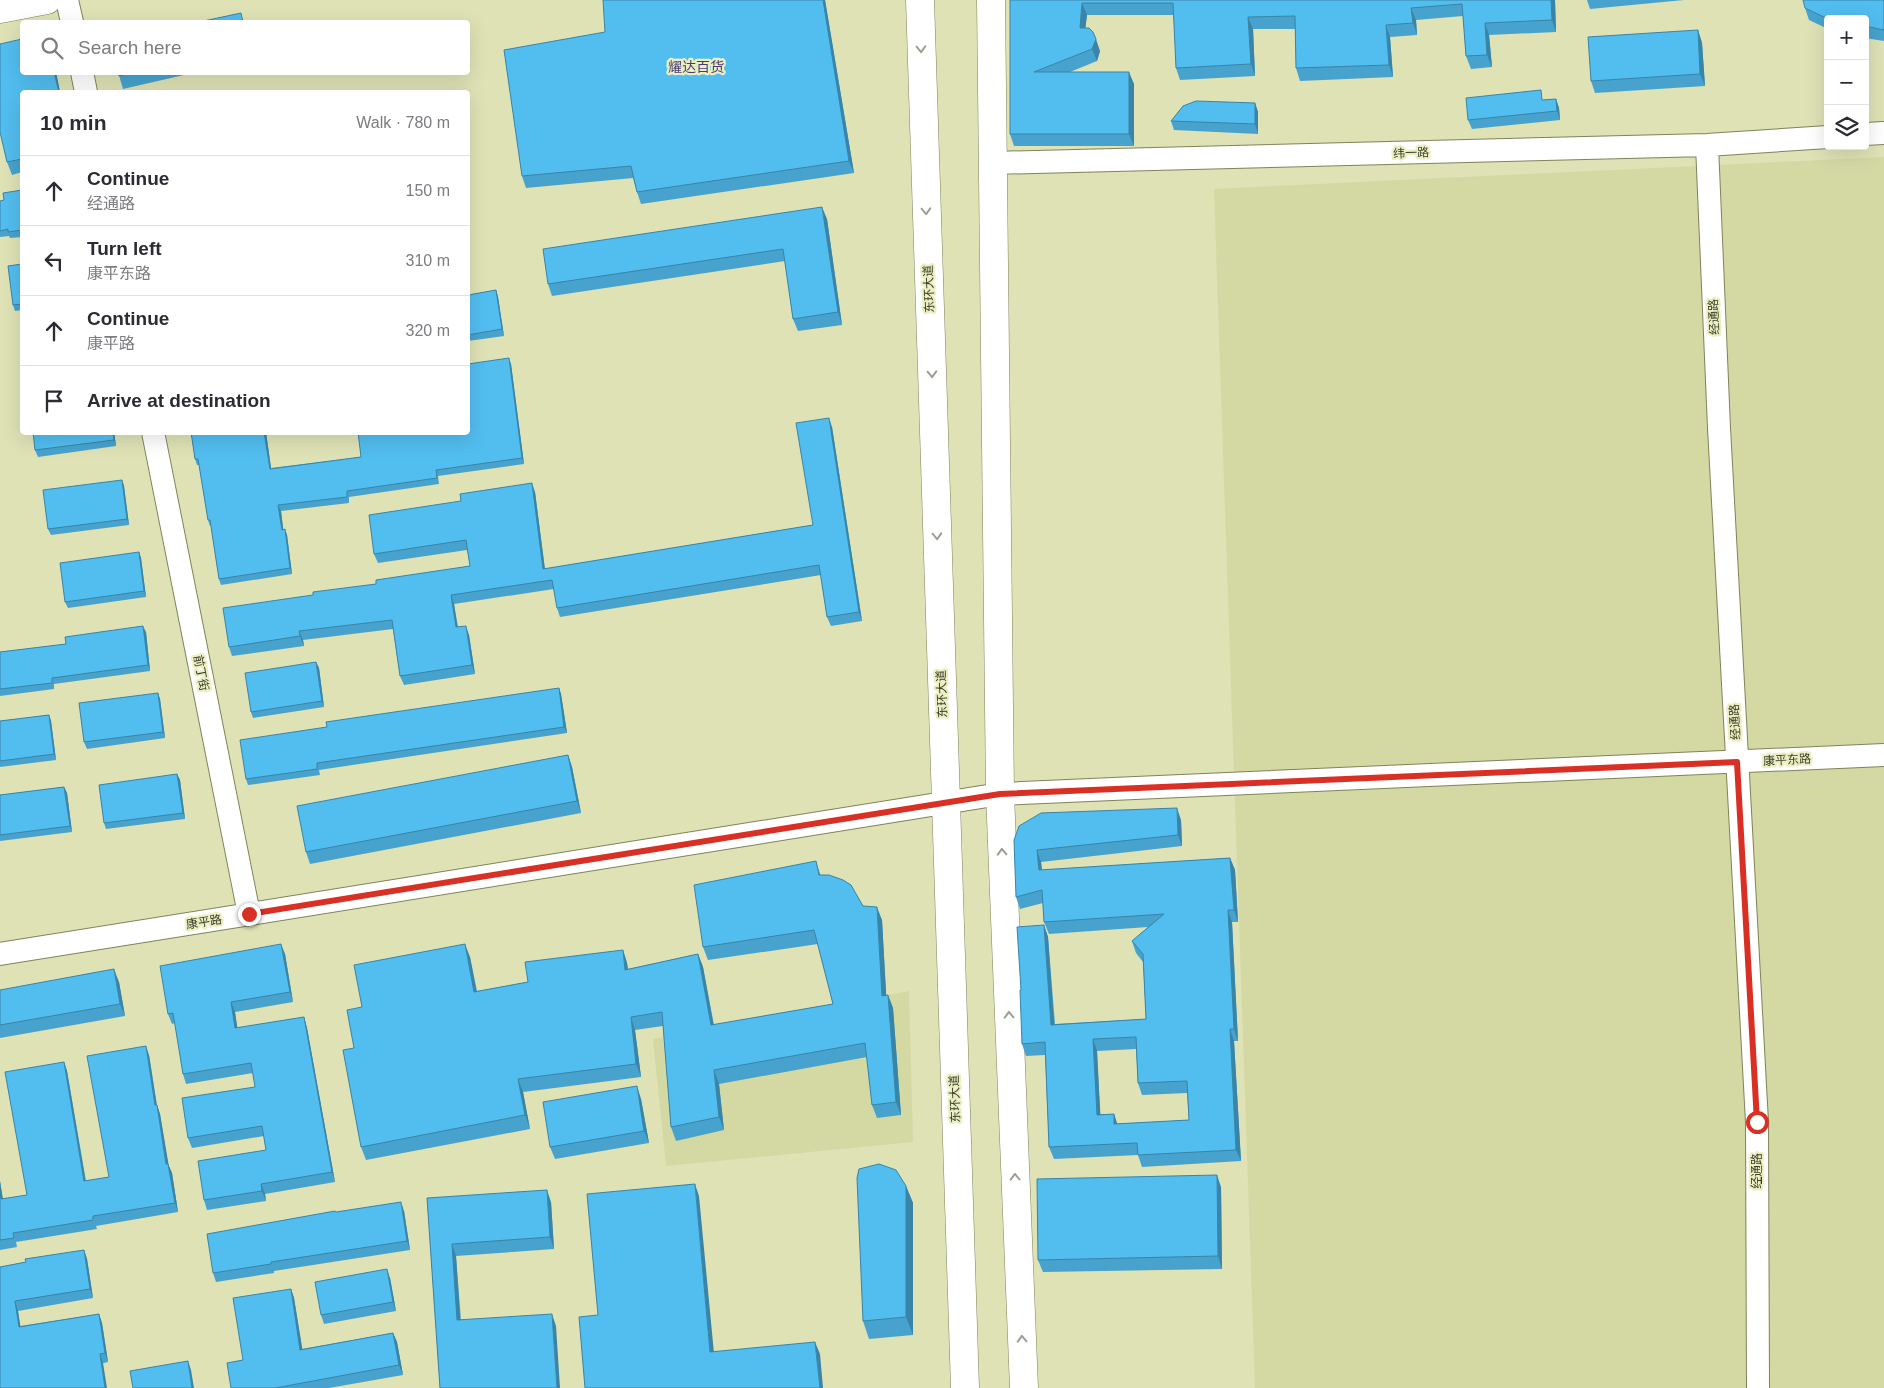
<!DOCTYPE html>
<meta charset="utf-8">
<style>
:root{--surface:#fff;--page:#f2f2f3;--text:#2b2b33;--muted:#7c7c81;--line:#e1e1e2}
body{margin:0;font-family:Helvetica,"Noto Sans SC",sans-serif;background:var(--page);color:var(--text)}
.controls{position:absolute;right:15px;top:15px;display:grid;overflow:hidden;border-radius:5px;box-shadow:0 5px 20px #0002}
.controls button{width:45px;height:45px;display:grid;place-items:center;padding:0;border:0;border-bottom:1px solid var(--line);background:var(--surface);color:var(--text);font:25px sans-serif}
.stop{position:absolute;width:15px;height:15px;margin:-11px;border:4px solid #d93025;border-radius:50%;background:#fff}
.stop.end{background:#d93025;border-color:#fff;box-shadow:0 1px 5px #0008}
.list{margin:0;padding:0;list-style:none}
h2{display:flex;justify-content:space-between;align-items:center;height:65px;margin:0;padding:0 20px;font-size:21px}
h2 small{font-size:16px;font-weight:400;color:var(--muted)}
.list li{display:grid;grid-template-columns:32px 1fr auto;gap:15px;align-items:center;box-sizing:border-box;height:70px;padding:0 20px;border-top:1px solid var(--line)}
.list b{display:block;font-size:19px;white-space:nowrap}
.list p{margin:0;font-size:16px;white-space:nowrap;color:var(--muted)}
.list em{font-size:16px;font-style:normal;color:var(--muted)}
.icon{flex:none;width:28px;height:28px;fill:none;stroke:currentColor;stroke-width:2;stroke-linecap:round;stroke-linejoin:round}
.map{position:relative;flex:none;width:1884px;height:1388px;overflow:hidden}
.search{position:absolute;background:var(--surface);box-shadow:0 5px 20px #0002;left:20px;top:20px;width:450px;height:55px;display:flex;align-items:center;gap:12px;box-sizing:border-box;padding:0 18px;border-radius:5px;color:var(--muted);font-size:19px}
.panel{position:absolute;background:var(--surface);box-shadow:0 5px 20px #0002;left:20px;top:90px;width:450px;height:345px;border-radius:5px}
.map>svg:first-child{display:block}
</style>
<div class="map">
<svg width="1884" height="1388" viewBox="0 0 1884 1388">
<rect width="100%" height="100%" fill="#dee2b5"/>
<path fill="#d4d9a4" d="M1884 157V1388H1255L1214 189Z
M909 991 913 1142 666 1166 653 1039Z"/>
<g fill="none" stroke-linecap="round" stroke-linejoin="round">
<defs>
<path id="tertiary" d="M67 0 72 22
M82 72 86 92
M1865 134 1884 133
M1707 145 1719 428 1757 1122 1758 1388
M993 163 1707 145 1828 137
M153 432 249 914
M0 954 1000 794 1884 755"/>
<path id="primary" d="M920 0 965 1388
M991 0 1000 794 1024 1388
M0 9 47 0"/>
</defs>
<use href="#tertiary" stroke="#7f8359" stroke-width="24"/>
<use href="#primary" stroke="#7f8359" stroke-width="29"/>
<use href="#tertiary" stroke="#fff" stroke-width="22"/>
<use href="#primary" stroke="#fff" stroke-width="28"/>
</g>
<path fill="#47a3ce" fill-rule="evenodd" d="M825 0 854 173 641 204 637 192 633 178 526 188 522 176 605 32Z
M1010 0H1555L1556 32 1489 35 1492 67 1471 69 1466 56 1463 16 1416 20 1417 35 1390 37 1393 77 1300 81 1296 68 1295 29H1253L1255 76 1180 80 1176 68 1174 15H1087L1085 28 1100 51 1097 61 1070 72 1134 84V146H1014L1010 134Z
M1587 0H1684L1590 9Z
M1884 0V41L1865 38V19H1828V29L1809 20 1805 8Z
M1698 30 1702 43 1705 86 1595 93 1591 81Z
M22 72H56L60 92H22V172L12 175 7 162Z
M118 72H197L123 89Z
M1556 99 1559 108 1560 120 1472 129 1468 120 1545 100Z
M1255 103 1258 112V134L1174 130 1171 121Z
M22 190V237L10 238 9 236 0 237V201L4 200Z
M827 219 842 325 798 331 793 319 785 261 552 296 548 284Z
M22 264V310L15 311 13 305Z
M496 290 498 297 504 336 468 341V295Z
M511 364 524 464 438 476 439 484 349 497V503L281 511 283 529 287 535 292 574 221 585 219 579 211 526H210L208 520 199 465H197L195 459 191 432H266L271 468 361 457Z
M832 427 862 621 831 626 827 617 821 575 560 617 557 608 554 589 454 604 458 627 469 635 475 674 404 685 400 676 393 629 303 640 304 646 232 656 229 647 313 595 376 584 470 566 467 550 378 563 374 554 535 492 545 569 813 525Z
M114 432 116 446 38 457 35 450Z
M122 480 124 486 129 525 51 535 48 529Z
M139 552 141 558 146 597 68 608 65 602Z
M146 632 150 671 54 684V689L0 696V652L66 644Z
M316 662 319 668 324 707 253 718 251 712Z
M559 688 561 694 567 733 319 770 320 775 248 785 246 779 327 727Z
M158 693 160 699 165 738 87 749 84 742Z
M49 715 51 721 56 760 0 767V721Z
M568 755 572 767 581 813 310 864 306 852Z
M177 774 180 780 185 819 106 829 104 823Z
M64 787 67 793 72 832 0 841V795Z
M1041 813 1181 820 1182 846 1041 862 1042 870 1230 858 1235 870 1238 922H1232L1238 1041H1234L1241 1161 1142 1167 1138 1155 1054 1159 1049 1147 1045 1055 1026 1056 1022 1044 1021 990 1044 925 1048 937 1055 1024 1146 1019 1143 962 1136 953 1132 941 1148 927 1049 934 1044 922 1043 903 1020 909 1016 897ZM1136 1049 1138 1083 1142 1095 1187 1093 1189 1120 1117 1124 1114 1114H1100L1097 1051Z
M821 875 863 906 882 920 886 995H888L893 1008 901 1115 877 1118 872 1105 867 1057 719 1084 724 1130 676 1141 671 1127 663 1026 635 1030 641 1077 523 1092 530 1129 366 1160 361 1147 354 1048 362 1007 470 957 477 991 528 982 623 950 627 963 628 969 698 954 703 967 714 1025 833 1004 818 944 708 960 703 947Z
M285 954 293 1002 235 1012 237 1028 304 1017 307 1028 335 1182 265 1194 266 1201 207 1210 204 1200 266 1150 264 1136 192 1148 188 1138 255 1087 253 1073 186 1084 183 1074 175 1023 172 1024 168 1014Z
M119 982 125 1016 0 1038V990Z
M149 1055 157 1105 160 1114 168 1164 172 1173 178 1212 96 1226 97 1229 16 1242 17 1247 0 1250V1181L3 1199 27 1195 64 1062 67 1071 86 1181 109 1177Z
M641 1099 649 1143 555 1159 550 1147Z
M906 1186 913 1203V1335L869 1339 863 1321Z
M1221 1187 1222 1269 1043 1272 1038 1260Z
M427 1198 551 1202 554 1249 456 1256 461 1320 556 1326 440 1388Z
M404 1211 410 1250 274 1271V1273L216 1282 213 1273 336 1212Z
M84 1250 87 1259 93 1298 18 1311 20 1326 99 1314 102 1323 108 1362 0 1388V1267L26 1262Z
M390 1278 396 1311 324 1324 321 1315Z
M291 1289 294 1298 302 1349 393 1333 397 1342 403 1375 329 1388H231L243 1360Z"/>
<path fill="#3984a7" d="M823 0H825L854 173 849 161Z
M1551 0H1555L1556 32 1552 20Z
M1082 3 1087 15 1084 40 1080 28Z
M1411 8 1416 20 1417 35 1413 23Z
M1248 17 1253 29 1255 76 1251 64Z
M1485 23 1489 35 1492 67 1487 55Z
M1386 25 1390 37 1393 77 1389 65Z
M1698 30 1702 43 1705 86 1700 74Z
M1096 39 1100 51 1097 61 1092 49Z
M54 72H56L60 92H59Z
M1129 72 1134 84V146L1129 134Z
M1556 99 1559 108 1560 120 1557 111Z
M1255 103 1258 112V134L1255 124Z
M822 207 827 219 842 325 838 312Z
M496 290 498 297 504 336 502 329Z
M509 358 511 364 524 464 522 458Z
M829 418 832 427 862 621 859 612Z
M113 432H114L116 446 114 440Z
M264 432H266L272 475 270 469Z
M122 480 124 486 129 525 127 519Z
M532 483 535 492 546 578 543 569Z
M278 505 281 511 284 536 282 530Z
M285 529 287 535 292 574 290 568Z
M139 552 141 558 146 597 144 591Z
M451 595 454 604 459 637 456 627Z
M143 626 146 632 150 671 148 665Z
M466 626 469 635 475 674 472 665Z
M299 631 303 640 304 646 300 636Z
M316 662 319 668 324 707 322 701Z
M559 688 561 694 567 733 564 727Z
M158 693 160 699 165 738 163 732Z
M49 715 51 721 56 760 54 754Z
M568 755 572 767 581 813 577 801Z
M177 774 180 780 185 819 183 813Z
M64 787 67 793 72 832 70 826Z
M1177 808 1181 820 1182 846 1178 835Z
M1037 850 1041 862 1043 882 1039 870Z
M1230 858 1235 870 1238 922 1234 910Z
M816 861 820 874 823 889 819 875Z
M877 907 882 920 887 1009 882 996Z
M1228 910 1232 922 1238 1041 1234 1029Z
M1044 925 1048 937 1055 1037 1051 1025Z
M281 944 285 954 293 1002 290 992Z
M465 944 470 957 479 1005 474 992Z
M623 950 627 963 630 983 625 970Z
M698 954 703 967 716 1039 711 1025Z
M114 969 119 982 125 1016 120 1004Z
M888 995 893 1008 901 1115 896 1102Z
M231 1002 235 1012 239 1038 235 1028Z
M304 1017 307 1028 335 1182 332 1172Z
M631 1017 635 1030 641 1077 636 1064Z
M1230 1029 1234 1041 1241 1161 1236 1150Z
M1093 1039 1097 1051 1101 1126 1097 1115Z
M146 1046 149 1055 158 1114 155 1105Z
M64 1062 67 1071 87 1190 84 1181Z
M714 1070 719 1084 724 1130 719 1117Z
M518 1079 523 1092 530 1129 525 1115Z
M637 1086 641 1099 649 1143 644 1131Z
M157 1105 160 1114 170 1173 166 1164Z
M1114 1114 1118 1126 1114 1124Z
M168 1164 172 1173 178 1212 175 1203Z
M1217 1175 1221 1187 1222 1269 1218 1256Z
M0 1181 4 1208 1 1199 0 1193Z
M261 1184 265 1194 266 1201 262 1191Z
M695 1184 699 1196 715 1364 710 1352Z
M906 1186 913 1203V1335L906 1317Z
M547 1190 551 1202 554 1249 550 1237Z
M401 1202 404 1211 410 1250 407 1241Z
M452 1244 456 1256 461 1332 457 1320Z
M84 1250 87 1259 93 1298 90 1289Z
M387 1269 390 1278 396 1311 393 1302Z
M291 1289 294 1298 304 1359 300 1350Z
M15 1301 18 1311 22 1336 19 1327Z
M99 1314 102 1323 108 1362 105 1353Z
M552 1314 556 1326 560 1388H557Z
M393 1333 397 1342 403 1375 399 1365Z
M815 1342 820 1354 823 1388H820Z
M100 1354 103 1363 107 1388H105Z
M188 1361 191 1370 194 1388H192Z"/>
<path fill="#52bdef" stroke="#3984a7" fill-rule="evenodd" d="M603 0H823L849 161 637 192 631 166 522 176 504 50 605 32Z
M1010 0H1551L1552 20 1485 23 1487 55 1466 56 1462 4 1411 8 1413 23 1386 25 1389 65 1296 68 1295 16 1248 17 1251 64 1176 68 1173 3H1082L1080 28H1089L1093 32 1096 39 1092 49 1034 72H1129V134H1010Z
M1803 0H1884V30L1865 26V19H1828L1805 8Z
M241 13 243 22H199Z
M1698 30 1700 74 1591 81 1588 37Z
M22 39V72H54L59 92H22V159L7 162 0 132V44Z
M118 72H136L119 76Z
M1541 90 1542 100 1556 99 1557 111 1468 120 1466 98Z
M1196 101 1255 103V124L1171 121 1183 106Z
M22 190V230L8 232V229L0 231V201L4 200 3 193Z
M822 207 838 312 793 319 783 249 548 284 543 249Z
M22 264V304L13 305 8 266Z
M496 290 502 329 468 335V295Z
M509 358 522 458 436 470 437 478 347 491V497L278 505 282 530 285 529 290 568 219 579 210 520H208L198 459H195L191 432H264L270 469 361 457 358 432H468V364Z
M829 418 859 612 827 617 819 565 557 608 552 580 451 595 456 627 466 626 472 665 400 676 392 620 299 631 300 636 229 647 223 608 313 595V592L376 584V580L470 566 466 540 374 554 369 515 461 501 460 494 532 483 543 569 813 525 796 423Z
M33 432H113L114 440 35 450Z
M122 480 127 519 48 529 43 490Z
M139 552 144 591 65 602 60 563Z
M143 626 148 665 52 678V683L0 689V652L66 644 65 637Z
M316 662 322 701 251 712 245 673Z
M559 688 564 727 317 763V769L246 779 240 740 327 727 326 722Z
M158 693 163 732 84 742 79 703Z
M49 715 54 754 0 761V721Z
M568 755 577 801 306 852 297 806Z
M177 774 183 813 104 823 99 785Z
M64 787 70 826 0 835V795Z
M1177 808 1178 835 1037 850 1039 870 1230 858 1234 910H1228L1234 1029H1230L1236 1150 1138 1155 1137 1143 1049 1147 1045 1042 1022 1044 1020 990H1021L1017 927 1044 925 1051 1025 1146 1019 1143 954 1132 941 1164 914 1044 922 1042 890 1016 897 1014 840 1019 826 1041 813ZM1136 1037 1138 1083 1187 1081 1189 1120 1114 1124V1114L1097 1115 1093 1039Z
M816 861 819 875H829L843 880 851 885 863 906 877 907 882 996 888 995 896 1102 872 1105 865 1043 714 1070 719 1117 671 1127 662 1012 631 1017 636 1064 518 1079 525 1115 361 1147 343 1050 354 1048 347 1010 362 1007 354 965 465 944 474 992 528 982 525 962 623 950 625 970 698 954 711 1025 833 1004 814 930 703 947 694 885Z
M281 944 290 992 231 1002 235 1028 304 1017 332 1172 261 1184 262 1191 204 1200 198 1161 266 1150 262 1126 188 1138 182 1098 255 1087 251 1063 183 1074 173 1013 168 1014 160 966Z
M114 969 120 1004 0 1025V990Z
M146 1046 155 1105H157L166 1164H168L175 1203 93 1216V1220L13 1233 14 1238 0 1240V1193L1 1199 27 1195 5 1072 64 1062 84 1181 109 1177 87 1056Z
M637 1086 644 1131 550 1147 543 1102Z
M879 1164 896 1170 906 1186V1317L863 1321 857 1178 859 1169Z
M1217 1175 1218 1256 1038 1260 1037 1179Z
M695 1184 710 1352 815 1342 820 1388H585L579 1317 598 1315 587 1194Z
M547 1190 550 1237 452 1244 457 1320 552 1314 557 1388H440L427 1198Z
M401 1202 407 1241 271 1262V1264L213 1273 207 1234 335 1211 336 1212Z
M84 1250 90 1289 15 1301 19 1327 99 1314 105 1353 100 1354 105 1388H0V1267L26 1262 25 1259Z
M387 1269 393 1302 321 1315 315 1282Z
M291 1289 300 1350 393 1333 399 1365 275 1388H231L227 1363 243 1360 233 1298Z
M188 1361 192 1388H133L130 1371Z"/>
<defs><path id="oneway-chevron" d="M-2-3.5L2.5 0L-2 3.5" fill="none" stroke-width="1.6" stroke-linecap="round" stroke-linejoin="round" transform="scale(1.25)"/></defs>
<g stroke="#9e9e95">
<use href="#oneway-chevron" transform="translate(921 49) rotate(88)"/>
<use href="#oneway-chevron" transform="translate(926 211) rotate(88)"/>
<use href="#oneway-chevron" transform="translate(932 374) rotate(88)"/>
<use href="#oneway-chevron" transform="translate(937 536) rotate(88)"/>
<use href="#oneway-chevron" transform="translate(1002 852) rotate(-92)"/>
<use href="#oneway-chevron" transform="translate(1009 1015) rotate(-92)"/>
<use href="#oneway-chevron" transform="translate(1015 1177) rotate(-92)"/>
<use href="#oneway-chevron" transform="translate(1022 1339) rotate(-92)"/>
</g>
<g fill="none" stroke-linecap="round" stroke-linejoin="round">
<path stroke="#d93025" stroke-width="6" d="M249 914 1000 794 1737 762 1757 1122"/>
</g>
<g text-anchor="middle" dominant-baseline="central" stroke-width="4.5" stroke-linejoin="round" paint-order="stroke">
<g font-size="12" fill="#3c3d2b" stroke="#ebefc1">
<text transform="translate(1411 153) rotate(-2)">纬一路</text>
<text transform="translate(929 289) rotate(-92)">东环大道</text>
<text transform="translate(1714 317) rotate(-92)">经通路</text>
<text transform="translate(201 673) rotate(79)">前丁街</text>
<text transform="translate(942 694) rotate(-92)">东环大道</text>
<text transform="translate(1735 722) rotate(-93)">经通路</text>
<text transform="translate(1787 760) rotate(-3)">康平东路</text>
<text transform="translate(204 922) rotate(-9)">康平路</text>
<text transform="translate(955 1099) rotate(-92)">东环大道</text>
<text transform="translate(1757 1171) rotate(-90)">经通路</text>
</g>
<g font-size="14" fill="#483976" stroke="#ebefc1">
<text x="696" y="67">耀达百货</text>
</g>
</g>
</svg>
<div class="controls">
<button>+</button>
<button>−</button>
<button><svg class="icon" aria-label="layers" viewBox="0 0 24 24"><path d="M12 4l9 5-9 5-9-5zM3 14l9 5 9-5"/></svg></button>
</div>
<div class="stop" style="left:1757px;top:1122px"></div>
<div class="stop end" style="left:249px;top:914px"></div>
<div class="search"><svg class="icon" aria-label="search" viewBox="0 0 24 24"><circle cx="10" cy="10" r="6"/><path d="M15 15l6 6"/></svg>Search here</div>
<section class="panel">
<h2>10 min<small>Walk · 780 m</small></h2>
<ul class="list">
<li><svg class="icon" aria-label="ahead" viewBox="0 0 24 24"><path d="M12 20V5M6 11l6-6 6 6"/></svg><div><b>Continue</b><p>经通路</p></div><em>150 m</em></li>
<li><svg class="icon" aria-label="left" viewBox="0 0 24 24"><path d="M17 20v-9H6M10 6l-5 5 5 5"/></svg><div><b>Turn left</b><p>康平东路</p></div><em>310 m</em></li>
<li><svg class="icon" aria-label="ahead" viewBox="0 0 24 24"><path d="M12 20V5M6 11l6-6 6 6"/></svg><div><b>Continue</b><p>康平路</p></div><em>320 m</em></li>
<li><svg class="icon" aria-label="arrive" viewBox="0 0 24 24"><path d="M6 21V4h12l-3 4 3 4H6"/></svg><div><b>Arrive at destination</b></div></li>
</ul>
</section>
</div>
